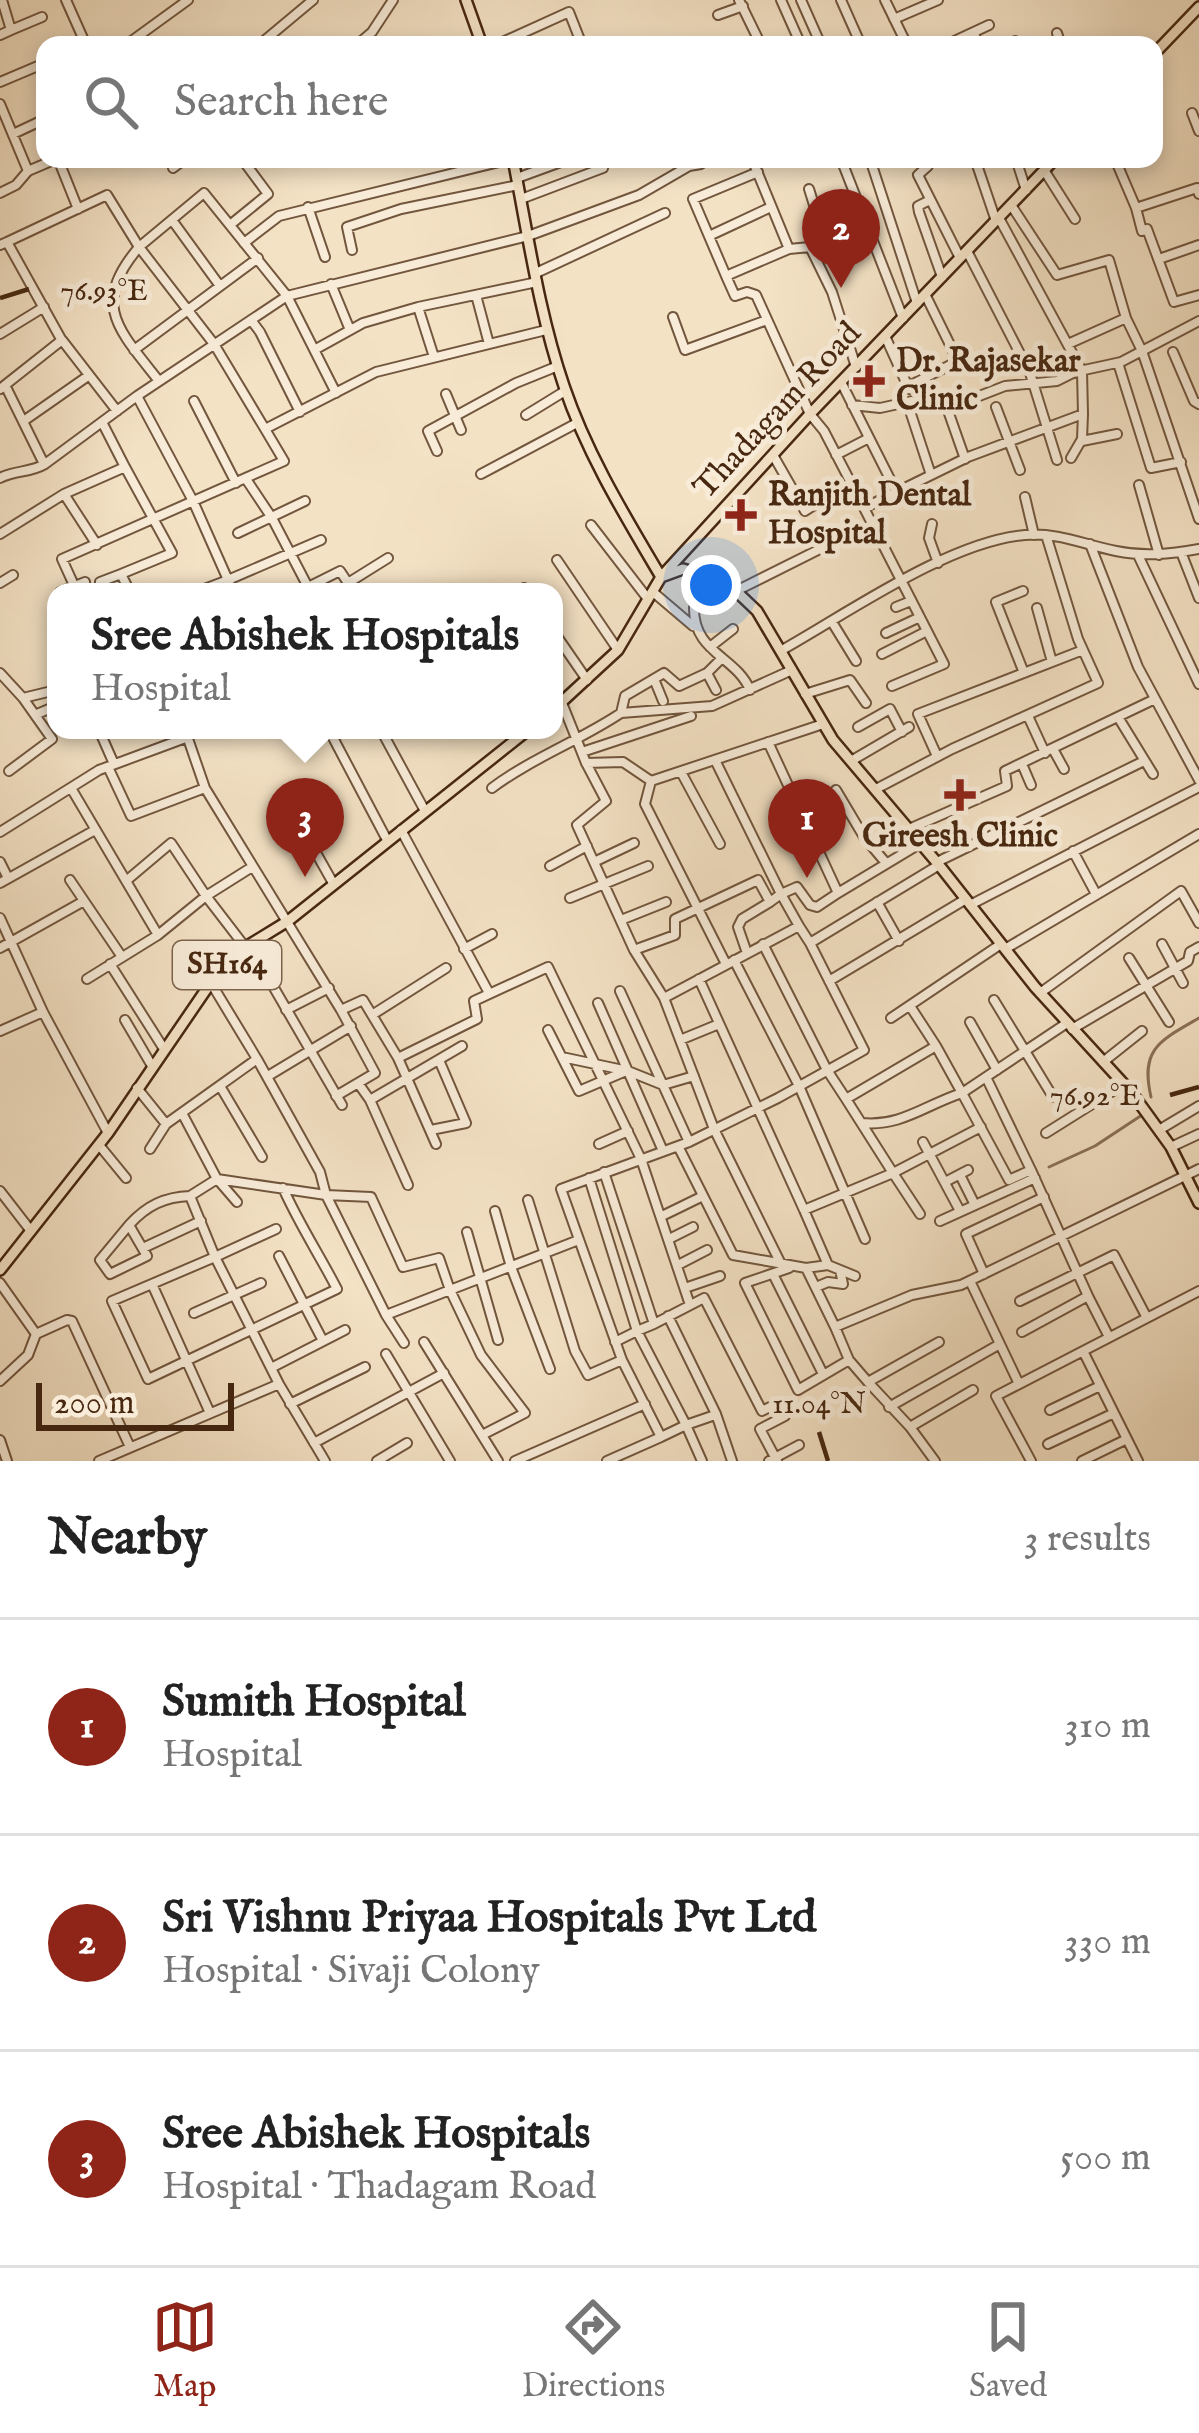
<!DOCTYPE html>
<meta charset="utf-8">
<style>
:root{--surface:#fff;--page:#f2f2f2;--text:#222;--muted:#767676;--line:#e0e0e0;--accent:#8f2418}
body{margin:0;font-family:"IM FELL English",serif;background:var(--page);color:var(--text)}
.scale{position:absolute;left:36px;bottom:30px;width:198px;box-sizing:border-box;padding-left:12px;border:6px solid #472710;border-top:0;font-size:33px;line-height:42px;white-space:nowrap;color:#472710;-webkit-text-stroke:9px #f8ecd9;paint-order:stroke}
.you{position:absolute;left:711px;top:585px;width:42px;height:42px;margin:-30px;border:9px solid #fff;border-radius:50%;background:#1a73e8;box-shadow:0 0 0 18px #1a73e833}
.badge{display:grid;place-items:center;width:78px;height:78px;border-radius:50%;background:var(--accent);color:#fff;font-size:39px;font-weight:700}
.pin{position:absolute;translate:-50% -99px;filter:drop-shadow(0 3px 6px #0008)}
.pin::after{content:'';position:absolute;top:63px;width:42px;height:36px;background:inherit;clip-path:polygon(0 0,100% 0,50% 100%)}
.popup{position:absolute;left:47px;top:583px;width:516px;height:156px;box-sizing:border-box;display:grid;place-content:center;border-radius:24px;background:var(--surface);filter:drop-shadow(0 3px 9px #0005);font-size:39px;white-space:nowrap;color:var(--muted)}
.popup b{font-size:45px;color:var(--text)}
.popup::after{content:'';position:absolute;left:50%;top:100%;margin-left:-24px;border:24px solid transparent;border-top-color:var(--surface)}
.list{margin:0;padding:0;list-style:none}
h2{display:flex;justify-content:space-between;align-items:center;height:156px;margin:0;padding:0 48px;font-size:51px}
h2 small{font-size:39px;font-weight:400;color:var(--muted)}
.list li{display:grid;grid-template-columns:78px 1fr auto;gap:36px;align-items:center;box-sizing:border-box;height:216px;padding:0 48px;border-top:3px solid var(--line)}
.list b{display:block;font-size:45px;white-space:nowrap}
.list p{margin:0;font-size:39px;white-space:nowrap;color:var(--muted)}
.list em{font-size:39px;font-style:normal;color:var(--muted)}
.icon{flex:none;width:66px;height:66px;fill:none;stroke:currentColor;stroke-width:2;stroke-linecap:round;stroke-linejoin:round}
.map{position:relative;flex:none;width:1199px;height:1461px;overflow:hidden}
.search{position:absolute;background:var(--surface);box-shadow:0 6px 18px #0003;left:36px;right:36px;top:36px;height:132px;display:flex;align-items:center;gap:30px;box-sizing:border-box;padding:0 42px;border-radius:24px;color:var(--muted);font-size:45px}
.sheet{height:804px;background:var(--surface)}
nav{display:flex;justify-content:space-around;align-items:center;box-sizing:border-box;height:168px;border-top:3px solid var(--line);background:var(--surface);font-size:33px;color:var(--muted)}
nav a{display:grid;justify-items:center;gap:6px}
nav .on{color:var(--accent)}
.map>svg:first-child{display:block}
</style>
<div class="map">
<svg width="1199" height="1461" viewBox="0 0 1199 1461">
<rect width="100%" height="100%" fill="#f4e2c5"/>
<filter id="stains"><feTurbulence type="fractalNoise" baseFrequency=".00167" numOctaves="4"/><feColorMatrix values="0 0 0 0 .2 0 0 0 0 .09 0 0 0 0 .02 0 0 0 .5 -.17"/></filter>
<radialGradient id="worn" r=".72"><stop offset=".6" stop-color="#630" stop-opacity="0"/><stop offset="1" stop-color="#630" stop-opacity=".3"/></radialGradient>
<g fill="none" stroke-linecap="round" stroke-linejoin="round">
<path stroke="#8b7157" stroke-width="3" d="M1151 1097C1140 1049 1159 1041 1199 1018
M1049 1167 1095 1146 1142 1115"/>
<defs>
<path id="minor" d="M66 0 86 45
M739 0 761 45
M781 0 801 45
M801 0 821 45
M841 0 861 45
M885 0 907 45
M718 15 743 6
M894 19 938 0
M11 30 42 17
M974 33 978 45
M1057 33 1061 45
M0 35 11 30 2 0
M1015 41 1017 45
M126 45 188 0
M259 45 313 0
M357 45 372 32 393 0
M496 45 569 12 582 45
M946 45 989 25
M0 82 45 63
M0 104 28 171 16 185 0 193
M1192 113 1199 131
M13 134 45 119
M58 159 78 209
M294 159H304
M752 159 789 249 726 276 735 296 747 292 756 295 810 414 824 431 864 508
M841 159 903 318
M870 159 917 303
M924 159 928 166 918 175 960 258
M975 159 996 221
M1016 159 1026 190
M1115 159 1136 208 1197 188 1199 194
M173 168 185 159
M1044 170 1075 219
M28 171 56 159
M517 178 569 159
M521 199 603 168
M930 200 918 206 919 212 942 277
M1011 205 1057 275 1109 260 1126 318 1068 344
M308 207 325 257
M1136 208 1142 231 1147 229 1174 302 1199 295
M172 220 220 286
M230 225 268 194 242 159
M709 236 771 207
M7 242 107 195 139 247C90 305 119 330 159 381
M244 243 279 216 511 159
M0 245 7 242 61 339
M810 247 832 292 856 367
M789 249 810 247 824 237 809 189
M352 250 347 227 401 209 518 185
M967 251 1030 373 1057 460
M1159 259 1199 245
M536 273 665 213
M726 276 693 199 758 172
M331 284 350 330
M476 295 489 344
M418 307 434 357
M673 317 685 350 767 320
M1126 318 1142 351 1199 519
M251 320 260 332 300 412
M0 334 44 307
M885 336 909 389
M316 349 363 323 418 307 537 282
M134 350 258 258
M1173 352 1194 401 1199 404
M1118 363 1151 468 1181 462
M841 382 897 493
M5 385 44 464
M909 386 958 361 925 294
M0 389 62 340 117 411
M336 393 287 296 204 193 139 247 214 344 265 429 376 372 546 330
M446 394 461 430
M137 396 193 501 228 580 321 540
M194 401 236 483
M852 405 880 408 912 401 935 407 969 400 1005 386 1057 381 1075 372 1121 362 1199 321
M946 405 965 459
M996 407 1020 470
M911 414 931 475
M526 415 565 391
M25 420 88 376
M102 422 125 467
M1082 441 1117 434
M437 451 428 431 516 383 558 366
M773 455 805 511 830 495
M836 455 869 438
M1071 458 1082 439 1083 414
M481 474 577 423
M0 478C15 470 30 473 45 464L137 396 287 296 528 236 639 195 689 166 701 164
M246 479 272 518 308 587 298 592
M1139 485 1159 555
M64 494 125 467 172 553 121 574 130 592
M1025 497 1034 535
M932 524 929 538 938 563
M591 525 648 599
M238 533 305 501
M0 534 64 494 97 545
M1090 544 1138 667 1199 780
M1181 552 1199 598
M1138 555 1199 684
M557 560 618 650
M100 582 121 574
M0 583 13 575
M724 585 694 607C693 653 736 656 750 690
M524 588 527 592
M309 591 308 587 340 571 348 583 388 558
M736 591 840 539
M1023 591 996 602 1024 673
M60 592 85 582
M77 592 62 559 284 461 265 429
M196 592 228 580 233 592
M653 592 693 626
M896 607 911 601
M1037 608 1052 662
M832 622 856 661
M554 632 587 680
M886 633 920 617
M710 647 733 629
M782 650C848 613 950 541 1025 535 1058 532 1085 545 1116 551 1145 557 1170 554 1199 549
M882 654 927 631
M0 673 23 698 56 690
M707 673 716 690
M654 679 663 701
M892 686 944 664 864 508 968 457 1083 414 1082 371 999 218
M805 694 850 680 866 703
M562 703 586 763 606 801 577 825 634 950
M621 713 712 706 792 670
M37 714 56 706
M1028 716 1045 753
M1118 717 1153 774
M858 727 890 709 902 732
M99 730 114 764
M185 730 205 788 341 1010 363 1000 398 1058 477 1019 474 1001 548 967 641 1159 690 1305
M329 730 387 840
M381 730 425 811
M768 742 838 893 921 843
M1053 749 1064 769
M582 752 691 716
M937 756 918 714 1083 650
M715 760 781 894 797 887 810 905 817 907 838 893
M851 761 909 727
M586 763 623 762 651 781 823 724
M1022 764 1031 785
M108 767 131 816 205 788
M9 771 52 739 23 698
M681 772 720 844
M651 781 645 804 726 964
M71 788 158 935 206 896 266 974 342 1105
M492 788C532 758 579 741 621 713L625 696 664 673 679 686 707 673 720 660
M876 789 952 749 1098 683 1078 639 1046 535
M836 790 864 837 886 863
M909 829 1007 786 1005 771 1155 699
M401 830 489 993
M0 832 99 770 188 737
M306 835 333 883
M1073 851 1096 894
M0 862 8 878
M594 862 634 843
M937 862 1144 761
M550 866 587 846
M70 880 122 957
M126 881 171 843 206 896 252 867
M0 883 95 830
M570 898 648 866
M877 902 899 941
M970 905 1199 787
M0 918 43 1012 108 1133
M621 920 666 902
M763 944 827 1070 846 1099 936 1046 962 1093 1067 1023
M1162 944 1183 983
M0 948 84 901
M464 949 492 934
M1005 949 1199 834
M747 953 738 927 742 919 770 902
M1129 958 1169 1022
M734 960 799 1086 865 1239
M110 964 164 1049
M87 979 158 935
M699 979 804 1210 893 1173 920 1214
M829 981 966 899
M211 983 257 1059
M620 991 689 1142
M1040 993 1181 891 1199 923
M664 998 634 950 675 935V919L758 880 770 902 781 894 799 926
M994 1000 1053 1097
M598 1003 663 1151
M910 1006 936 1046
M286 1010 329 988
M372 1015 446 968
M891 1018 1001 944
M125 1020 152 1066
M970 1022 997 1070
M1072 1029 1188 961 1190 952 1199 947
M548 1030 579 1091 626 1071
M0 1031 43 1012
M680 1040 719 1024
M562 1057 628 1071 663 1085 694 1076
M398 1058 436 1144
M1103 1062 1142 1031
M268 1076 351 1026
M986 1077 1031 1170
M358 1083 370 1100 408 1185
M220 1086 262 1157
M137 1088 166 1124 257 1059 320 1172 326 1195 371 1197 403 1267 439 1258 450 1290 576 1241
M336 1096 375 1073 341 1010
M846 1099 893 1173 981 1127
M370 1100 462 1046
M182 1113 217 1179 190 1196 215 1257 112 1301 148 1379 337 1289C319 1254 299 1224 283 1188
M862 1123C901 1127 925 1105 962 1093L1009 1180 1031 1170 1088 1296
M431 1130 466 1123 439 1060
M1159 1130 1199 1106
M1046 1133 1124 1084
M923 1142 960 1211
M599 1144 628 1131
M99 1145 126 1178
M678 1146 733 1255 806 1268 835 1327 912 1295 961 1285 1199 1169
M1171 1147 1199 1134
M150 1149 166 1124
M604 1172 654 1324 637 1331 686 1425 661 1437
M960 1175 975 1205
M589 1178 637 1331 615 1342
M217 1179 326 1195 386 1315 450 1290 481 1355 525 1413 482 1435
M218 1180 237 1202
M945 1182 968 1170
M0 1191 31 1231
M528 1200 575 1351 588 1375 622 1360
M804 1210 828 1265 806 1268
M495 1211 511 1267 550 1369
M662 1216 703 1196
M940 1221 1035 1178
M129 1225 100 1260 110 1274 147 1256 129 1225C147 1205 165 1197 190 1196
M467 1232 498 1340
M669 1239 693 1227
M143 1248 201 1221
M279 1256 323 1341
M781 1264 714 1129 664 998 799 926 810 943
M678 1265 707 1250
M828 1265 855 1276
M789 1268 745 1283 798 1390 849 1360
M773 1274 823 1374
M984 1274 966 1234 1044 1197
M970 1281 1019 1384
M0 1283 36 1334 28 1355 0 1381
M152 1284 210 1413
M816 1287 828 1282 843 1284 840 1270
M685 1288 720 1276
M1020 1301 1114 1255 1147 1318
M194 1313 261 1283
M386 1315 404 1343
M668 1316 716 1414 732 1461
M654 1324 704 1298 762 1411 778 1403 785 1416 760 1429 777 1461
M835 1327 849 1360 868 1382 939 1342
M1022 1332 1088 1296 1109 1337
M36 1334 67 1320 72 1321 130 1447
M424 1342 498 1461
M386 1354 450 1461
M271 1368 345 1330
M868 1382 910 1427 973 1390
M279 1384 325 1461
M290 1404 365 1367
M889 1407 1000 1344
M1050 1410 1100 1386
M910 1427 935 1461
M1127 1439 1138 1461
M0 1440 7 1461
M314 1443 444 1373
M1048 1444 1114 1413
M99 1461 279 1384 215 1257 276 1229
M377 1461 407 1443
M515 1461 645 1404
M607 1461 661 1437 622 1360 561 1189 689 1142 778 1098 864 1050 810 943 939 865
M702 1461 686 1425 715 1415
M769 1461 799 1445
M1031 1461 996 1396 1199 1291
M1082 1461 1127 1439 1083 1351"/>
<path id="major" d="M466 0 482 45
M1154 54 1199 7
M513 159C528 235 539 313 564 386 587 454 625 516 661 577L683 569 709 577 736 591 757 611 833 740 939 865 1035 987 1132 1093 1171 1147 1199 1203
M554 709 618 650 661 577 810 414 1055 159
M0 1270 108 1133 216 975 244 948 288 921 528 730"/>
</defs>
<use href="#minor" stroke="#72563d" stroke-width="12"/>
<use href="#major" stroke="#472710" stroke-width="14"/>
<use href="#minor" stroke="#f8ecd9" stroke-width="8"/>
<use href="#major" stroke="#f4e2c5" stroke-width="9"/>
</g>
<path fill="none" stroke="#472710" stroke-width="4.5" d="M0 298 29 289M1170 1095 1199 1087M819 1432 828 1461"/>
<g fill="#8f2418" stroke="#f8ecd9" stroke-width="4.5">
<path d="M863 363h12v12h12v12h-12v12h-12v-12h-12v-12h12z"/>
<path d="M735 497h12v12h12v12h-12v12h-12v-12h-12v-12h12z"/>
<path d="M954 777h12v12h12v12h-12v12h-12v-12h-12v-12h12z"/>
</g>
<g text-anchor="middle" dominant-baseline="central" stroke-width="10" stroke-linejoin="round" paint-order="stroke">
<rect fill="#f8ecd9" stroke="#7c624c" stroke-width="3" x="173" y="941" width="108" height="48" rx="9"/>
<g font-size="30" font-weight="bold" fill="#472710">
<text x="227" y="965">SH164</text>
</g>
<g font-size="33" font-weight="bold" fill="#472710" stroke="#f8ecd9" text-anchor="start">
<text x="896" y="362">Dr. Rajasekar<tspan x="896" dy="38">Clinic</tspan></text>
<text x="768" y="496">Ranjith Dental<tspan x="768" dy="38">Hospital</tspan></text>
<text x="960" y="837" text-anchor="middle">Gireesh Clinic</text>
</g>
<g font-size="33" fill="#472710" stroke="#f8ecd9">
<text transform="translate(778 411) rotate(-47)">Thadagam Road</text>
</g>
</g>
<g font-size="30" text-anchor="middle" fill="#472710" stroke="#f8ecd9" stroke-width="10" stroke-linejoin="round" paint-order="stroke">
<text x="104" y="300">76.93°E</text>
<text x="1095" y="1105">76.92°E</text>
<text x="819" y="1413">11.04°N</text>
</g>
<rect width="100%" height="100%" filter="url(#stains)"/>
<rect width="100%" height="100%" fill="url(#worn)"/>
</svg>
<div class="scale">200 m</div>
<div class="you"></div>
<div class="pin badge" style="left:807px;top:878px">1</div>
<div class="pin badge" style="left:841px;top:288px">2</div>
<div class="pin badge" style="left:305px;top:877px">3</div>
<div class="popup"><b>Sree Abishek Hospitals</b>Hospital</div>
<div class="search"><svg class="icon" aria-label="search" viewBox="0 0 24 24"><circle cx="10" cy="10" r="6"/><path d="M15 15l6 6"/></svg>Search here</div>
</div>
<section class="sheet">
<h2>Nearby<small>3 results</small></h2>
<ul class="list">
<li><span class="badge">1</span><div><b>Sumith Hospital</b><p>Hospital</p></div><em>310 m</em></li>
<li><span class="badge">2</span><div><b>Sri Vishnu Priyaa Hospitals Pvt Ltd</b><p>Hospital · Sivaji Colony</p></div><em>330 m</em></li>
<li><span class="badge">3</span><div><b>Sree Abishek Hospitals</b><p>Hospital · Thadagam Road</p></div><em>500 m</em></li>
</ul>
</section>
<nav>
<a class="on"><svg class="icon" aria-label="map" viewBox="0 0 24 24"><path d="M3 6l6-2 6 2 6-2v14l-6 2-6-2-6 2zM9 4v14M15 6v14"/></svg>Map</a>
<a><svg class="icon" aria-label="directions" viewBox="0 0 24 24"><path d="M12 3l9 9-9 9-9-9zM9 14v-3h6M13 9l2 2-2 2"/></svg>Directions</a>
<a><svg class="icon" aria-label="saved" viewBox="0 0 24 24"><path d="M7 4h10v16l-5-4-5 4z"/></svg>Saved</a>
</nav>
